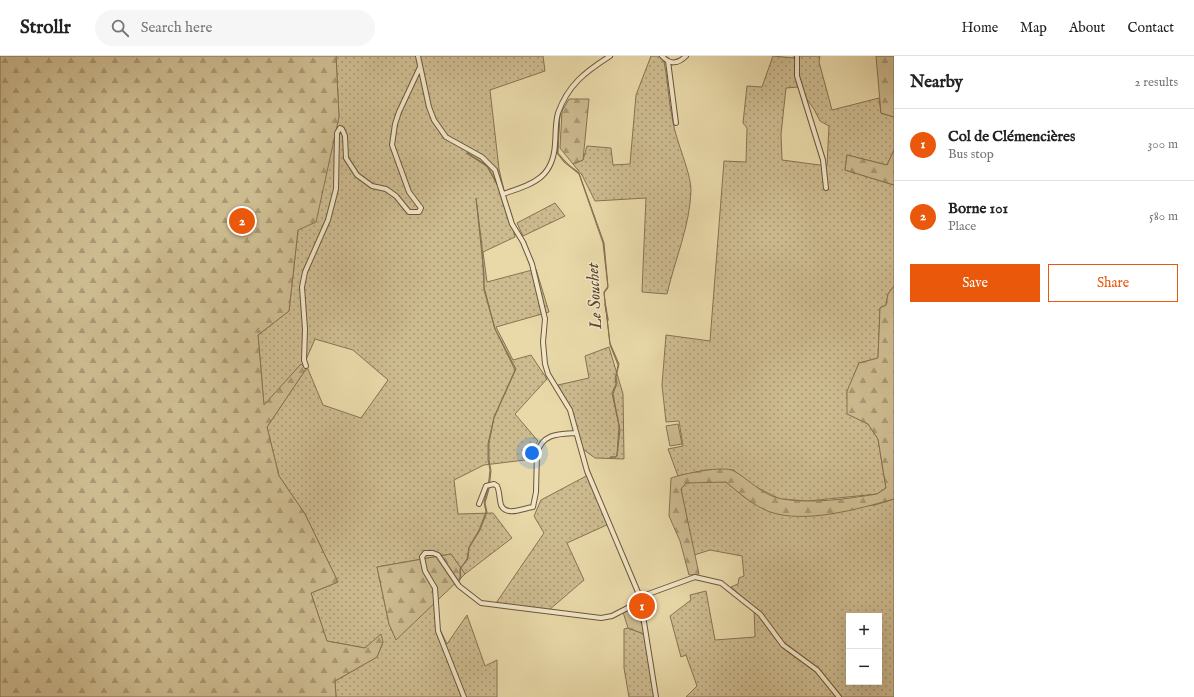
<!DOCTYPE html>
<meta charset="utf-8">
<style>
:root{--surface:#fff;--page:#f6f6f6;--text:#222;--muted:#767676;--line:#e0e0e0;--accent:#ea580c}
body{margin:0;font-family:"IM FELL English",serif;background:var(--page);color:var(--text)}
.controls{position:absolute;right:12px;bottom:12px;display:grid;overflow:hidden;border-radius:0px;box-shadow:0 4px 16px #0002}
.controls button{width:36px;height:36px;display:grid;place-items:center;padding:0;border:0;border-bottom:1px solid var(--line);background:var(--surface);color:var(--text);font:20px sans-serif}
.you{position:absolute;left:532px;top:397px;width:14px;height:14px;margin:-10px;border:3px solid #fff;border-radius:50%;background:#1a73e8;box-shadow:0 0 0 6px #1a73e833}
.badge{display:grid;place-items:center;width:26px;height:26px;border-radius:50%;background:var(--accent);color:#fff;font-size:13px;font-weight:700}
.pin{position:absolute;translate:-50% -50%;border:2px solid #fff;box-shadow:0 1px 4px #0006}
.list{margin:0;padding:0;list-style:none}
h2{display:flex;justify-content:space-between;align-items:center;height:52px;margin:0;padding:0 16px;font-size:17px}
h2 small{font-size:13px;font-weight:400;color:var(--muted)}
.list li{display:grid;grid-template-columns:26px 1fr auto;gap:12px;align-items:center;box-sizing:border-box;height:72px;padding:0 16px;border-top:1px solid var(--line)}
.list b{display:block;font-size:15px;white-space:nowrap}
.list p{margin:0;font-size:13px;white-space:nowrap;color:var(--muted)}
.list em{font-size:13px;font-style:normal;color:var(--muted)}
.actions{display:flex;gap:8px;padding:12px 16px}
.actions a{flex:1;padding:9px 0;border:1px solid var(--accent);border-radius:0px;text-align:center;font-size:14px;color:var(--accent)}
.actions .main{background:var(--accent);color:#fff}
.icon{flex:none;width:22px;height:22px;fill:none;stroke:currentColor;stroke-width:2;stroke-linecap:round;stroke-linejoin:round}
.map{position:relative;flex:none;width:894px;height:641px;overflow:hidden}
header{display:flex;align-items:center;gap:24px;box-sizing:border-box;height:56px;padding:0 20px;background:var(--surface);border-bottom:1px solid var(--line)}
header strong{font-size:19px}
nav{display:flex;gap:22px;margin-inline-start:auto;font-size:14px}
.search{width:280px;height:36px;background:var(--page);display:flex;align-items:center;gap:10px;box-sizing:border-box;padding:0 14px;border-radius:22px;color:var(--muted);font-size:15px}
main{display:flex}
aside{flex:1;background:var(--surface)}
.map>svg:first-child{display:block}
</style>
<header>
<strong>Strollr</strong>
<div class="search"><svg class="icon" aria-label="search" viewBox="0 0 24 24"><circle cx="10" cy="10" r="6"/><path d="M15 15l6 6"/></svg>Search here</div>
<nav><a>Home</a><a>Map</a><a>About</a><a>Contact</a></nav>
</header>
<main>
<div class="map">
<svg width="894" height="641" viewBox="0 0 894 641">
<defs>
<pattern id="grass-dots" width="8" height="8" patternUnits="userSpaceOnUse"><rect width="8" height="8" fill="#cdbb90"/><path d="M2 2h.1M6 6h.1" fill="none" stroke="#a89874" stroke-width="1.8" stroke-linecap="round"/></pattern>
<pattern id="forest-firs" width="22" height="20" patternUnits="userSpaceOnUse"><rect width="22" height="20" fill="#cdbb90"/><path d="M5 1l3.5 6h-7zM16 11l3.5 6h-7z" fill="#a89874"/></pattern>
<pattern id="water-waves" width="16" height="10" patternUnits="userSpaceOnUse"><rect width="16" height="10" fill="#b09e77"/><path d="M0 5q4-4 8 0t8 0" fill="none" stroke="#918160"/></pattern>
</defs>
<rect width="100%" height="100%" fill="#e9d9a9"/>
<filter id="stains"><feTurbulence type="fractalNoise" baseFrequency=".005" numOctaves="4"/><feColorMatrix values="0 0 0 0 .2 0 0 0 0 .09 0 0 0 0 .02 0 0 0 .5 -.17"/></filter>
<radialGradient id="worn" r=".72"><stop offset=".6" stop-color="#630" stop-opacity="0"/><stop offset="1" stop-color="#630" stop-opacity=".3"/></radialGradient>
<path fill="url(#grass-dots)" stroke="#887252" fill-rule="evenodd" d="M336 0H543L545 15 490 34 499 113 515 181 483 196 487 226 536 213 549 256 496 271 513 304 531 299 547 323 515 358 538 385 525 404 484 409 454 424 458 458 493 457 512 482 465 518 451 498 377 511 389 568 396 583 436 545 438 569 447 588 467 559 485 610 497 604V641H336L335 625 377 601 383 586 365 592 327 585 311 537 338 526 305 458 279 420 267 371 306 313 301 308 264 350 258 279 289 255 298 174 339 61ZM315 283 353 294 388 324 361 362 323 349 305 306Z
M651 0H663C668 22 668 44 673 66 676 85 691 117 691 134 690 170 675 203 667 238L642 236 646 142 595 145 582 119 573 108 583 104 587 90 611 92 613 109 630 108 636 39Z
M773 0 794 2V0H820L819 6 832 54 879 42 881 57 894 61V94L887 109 847 99 845 114 894 129V230L888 238 886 249 880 252 878 302 859 307 847 336 848 358 868 368 878 383 886 432 877 438 808 445 780 443 756 431 733 414H706L678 420 668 393 683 390 679 365 666 366 662 329 666 279 710 285 724 105 746 106 747 72 743 67 747 30 762 31ZM798 31 814 53 820 65 829 70 827 110 782 104 781 78 786 32Z
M555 147 565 160 523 180 517 167Z
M609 291 623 338 624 403 595 402 580 391 570 351 558 329 589 322 585 300Z
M590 418 611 467 567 487 584 524 549 554 494 550 544 477 534 460 541 444Z
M707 425 726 426 744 441 769 455 875 449 894 443V641H686L697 630 686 599 681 601 670 560 691 544 690 539 706 535 715 584 755 581 754 551 731 531 738 528 739 522 744 520 742 500 710 494 694 499 681 433 686 427ZM849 560H879V626H849Z
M628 572 644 578 655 641H629L624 612V573Z"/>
<path fill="url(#forest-firs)" stroke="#887252" d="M0 0H336L339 61 316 166 298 174 289 255 258 279 264 349 301 308 306 313 267 371 279 420 305 458 338 526 311 537 327 585 365 592 381 578 383 586 377 601 335 625 336 641H0Z
M876 0H894V61L881 57Z
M569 43H589L583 104 573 108 560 92 562 55Z
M894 94V129L845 114 847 99 887 109Z
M894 230V443C858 453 806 468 770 456 754 450 739 437 726 426L686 427 681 433 699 518 689 519 680 485 669 460 671 422C683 418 723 409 734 415 750 424 763 440 782 443 812 448 846 443 877 438L886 432 878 383 868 368 847 358V335L859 307 878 302 880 252 886 249 888 238Z
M451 498 465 518 396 584 389 568 377 511Z
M631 550 641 556 644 578 628 572 623 556Z"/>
<path fill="#cdbb90" stroke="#887252" d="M678 368 682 388 670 390 666 370Z"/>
<path fill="url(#water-waves)" stroke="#847050" d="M560 55 558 97C564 104 569 110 577 115L579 117 604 187 608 230 604 236 610 287 619 308 616 321 617 327 613 338 620 374 617 400 616 401H611L610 403V401H616L617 398 619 370 612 337 616 328 615 323 618 309 610 289 604 237 608 232 603 187 579 118 564 106 557 97Z
M476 142 482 190 484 231 495 273 516 313 494 362 489 387V404L491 415 489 433 485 447 487 456 480 474 469 492 468 503 460 513 461 522 458 527 460 521V513L467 503 469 491 479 474 486 456 484 446 488 432 490 414 488 404V388L494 361 515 314 495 273 484 234V218Z"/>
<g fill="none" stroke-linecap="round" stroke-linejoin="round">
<path stroke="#847050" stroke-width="1.5" d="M558 76 560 56
M467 97 487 110 497 128
M605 248 608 264"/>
<defs>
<path id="minor" d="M418 0 429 51 434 64 446 81 482 101 495 114 512 168 523 186 532 208 545 263 543 286 545 308 548 318 570 354 587 415 640 541 656 641
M662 0C670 9 678 8 686 0
M797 0V20L823 104 826 132
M668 5 676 67
M503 138C532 128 553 123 555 88 556 78 555 67 558 57 568 29 585 16 610 0
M306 310 304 304 305 273 302 231 305 216 328 164 336 133 337 77 340 72 342 73 345 80 346 102 357 119 372 130 386 133 396 140 409 156H419L421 152 409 136 392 89 395 68 399 56 420 11
M479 448 486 430 494 428 497 430C500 436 499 443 501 449 506 461 524 452 533 451L536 436 537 397C543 377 559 378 576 377
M640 541 695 521 721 527 760 558 783 589 817 614 839 641
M464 641 438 575 435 532 425 515 422 501 425 497H433L438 499 459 530 481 547 601 562 612 560 641 545"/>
</defs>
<use href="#minor" stroke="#6c563a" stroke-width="6"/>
<use href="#minor" stroke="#f1e6c7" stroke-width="4"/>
</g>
<g text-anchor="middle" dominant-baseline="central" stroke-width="3" stroke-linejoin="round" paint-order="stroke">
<g font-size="17" font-style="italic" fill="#5e472e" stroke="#f1e6c7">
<text transform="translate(595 240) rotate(-93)">Le Souchet</text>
</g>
</g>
<rect width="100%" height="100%" filter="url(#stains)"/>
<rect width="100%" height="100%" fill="url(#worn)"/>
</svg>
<div class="controls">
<button>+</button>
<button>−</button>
</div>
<div class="you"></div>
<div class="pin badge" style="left:642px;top:550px">1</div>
<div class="pin badge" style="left:242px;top:165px">2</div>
</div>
<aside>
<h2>Nearby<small>2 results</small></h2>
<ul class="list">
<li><span class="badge">1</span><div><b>Col de Clémencières</b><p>Bus stop</p></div><em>300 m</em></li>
<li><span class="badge">2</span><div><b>Borne 101</b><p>Place</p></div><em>580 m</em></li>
</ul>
<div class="actions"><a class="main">Save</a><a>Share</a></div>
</aside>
</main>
